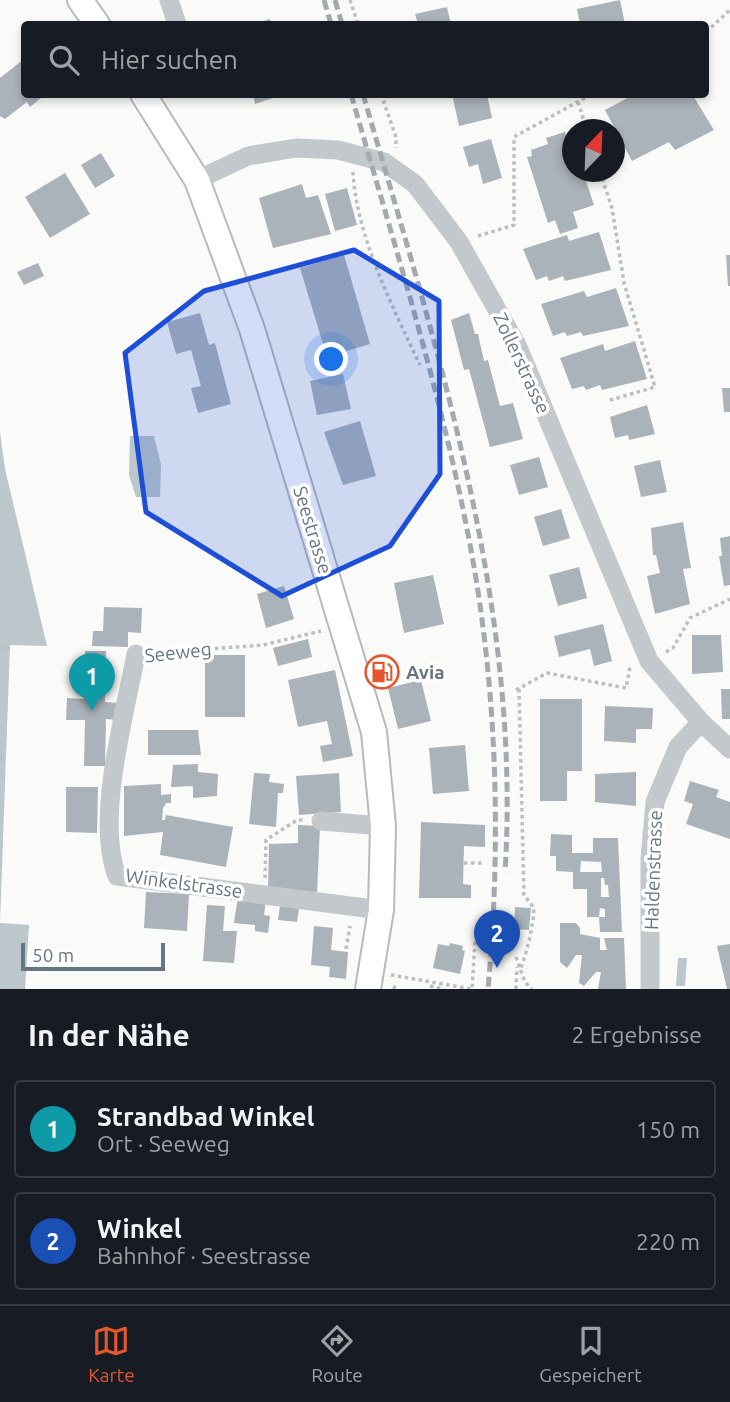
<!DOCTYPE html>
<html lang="de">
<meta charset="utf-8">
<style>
:root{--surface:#171b24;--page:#242831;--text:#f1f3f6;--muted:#9ea1a6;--line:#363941;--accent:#e4572e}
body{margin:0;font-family:Ubuntu,sans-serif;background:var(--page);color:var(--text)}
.compass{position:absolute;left:562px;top:119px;width:63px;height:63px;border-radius:50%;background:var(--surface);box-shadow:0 4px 10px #0003;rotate:23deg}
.scale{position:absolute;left:21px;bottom:18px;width:144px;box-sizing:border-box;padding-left:7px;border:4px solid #657683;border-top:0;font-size:19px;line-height:24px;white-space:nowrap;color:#657683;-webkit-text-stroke:5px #fff;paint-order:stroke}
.you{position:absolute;left:332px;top:360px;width:24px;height:24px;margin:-18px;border:5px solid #fff;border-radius:50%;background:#1a73e8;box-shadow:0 0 0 10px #1a73e833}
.badge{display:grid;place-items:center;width:46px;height:46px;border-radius:50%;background:var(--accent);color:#fff;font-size:23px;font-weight:700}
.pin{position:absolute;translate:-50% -58px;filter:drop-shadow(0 2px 4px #0008)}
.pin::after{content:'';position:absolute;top:37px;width:24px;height:21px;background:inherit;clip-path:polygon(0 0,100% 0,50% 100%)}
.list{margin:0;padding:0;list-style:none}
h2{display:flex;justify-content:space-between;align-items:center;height:91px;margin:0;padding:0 28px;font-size:30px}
h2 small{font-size:23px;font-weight:400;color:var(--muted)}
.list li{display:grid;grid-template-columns:46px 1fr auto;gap:21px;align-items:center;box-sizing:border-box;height:98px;margin:0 14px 14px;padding:0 14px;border:2px solid var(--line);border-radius:7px}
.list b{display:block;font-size:26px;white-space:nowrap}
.list p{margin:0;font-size:23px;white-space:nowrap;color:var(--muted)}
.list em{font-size:23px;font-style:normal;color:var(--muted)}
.icon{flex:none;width:38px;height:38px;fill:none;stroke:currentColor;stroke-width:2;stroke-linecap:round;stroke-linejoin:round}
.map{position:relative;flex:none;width:730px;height:989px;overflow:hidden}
.search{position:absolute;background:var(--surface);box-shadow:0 4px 10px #0003;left:21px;right:21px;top:21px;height:77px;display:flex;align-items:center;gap:18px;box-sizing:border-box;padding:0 24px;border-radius:7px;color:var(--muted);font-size:26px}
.sheet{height:315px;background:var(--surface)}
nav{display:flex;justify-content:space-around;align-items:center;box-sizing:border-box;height:98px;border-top:2px solid var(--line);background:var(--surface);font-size:19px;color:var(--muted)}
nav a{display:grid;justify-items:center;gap:4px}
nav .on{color:var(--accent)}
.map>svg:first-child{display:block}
</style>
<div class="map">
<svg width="730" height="989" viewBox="0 0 730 989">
<rect width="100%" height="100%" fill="#fafaf8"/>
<path fill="#bbc7cb" d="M0 432 5 469 47 646 10 645 0 923 29 925 25 989H0Z
M130 436H154L161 465 160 497H136L129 475Z
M678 958H687L685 986H676Z"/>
<path fill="#aab3b9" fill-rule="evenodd" d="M620 0 625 24H580L577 9Z
M447 7 451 24H418L415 14Z
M270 19 271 24H254Z
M24 59V94H46L30 107 27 102 5 119 0 116V78Z
M253 94H282V95L255 104Z
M452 94H487L492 118 459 126Z
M635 94H692L714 130 675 150 669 142 632 161 605 110Z
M565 132 572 154V172H583L594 205 573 212 578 228 560 234 555 220 548 223 527 157 532 156 531 150 548 144 546 138Z
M491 139 502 178 483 184 478 164 469 167 463 147Z
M101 153 115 176 95 188 81 165Z
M65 173 90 214 50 238 25 197Z
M302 184 306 198 318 195 331 234 273 248 259 198Z
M347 188 357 225 335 231 325 194Z
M599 232 611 270 565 281 563 276 549 281 547 276 536 280 523 249 567 235 569 241Z
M344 255 370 344 327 357 300 268Z
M726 255H730V286H728Z
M38 263 44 276 24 285 17 272Z
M616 288 629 326 583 336 581 332 567 336 565 332 553 336 541 304 584 291 587 297Z
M200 313 209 345 215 343 231 404 198 413 191 388 201 386 191 350 176 354 167 322Z
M469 313 475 334H478L484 361 488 360 500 406 513 403 523 439 490 447 469 369 464 370 451 320Z
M635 341 647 379 602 390 600 385 586 390 584 386 572 389 560 358 603 344 605 351Z
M343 374 351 409 317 415 310 381Z
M722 388H730V412H724Z
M647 405 655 434 629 440 628 435 615 438 610 417Z
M360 421 376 476 343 485 324 432Z
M539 457 548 487 519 495 510 465Z
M660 460 667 492 641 497 634 466Z
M561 509 570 538 543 546 534 517Z
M683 522 691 568 683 569 690 604 655 614 647 576 660 573 656 555H653L651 528Z
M730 536V585L724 586 719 556H722L720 538Z
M579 567 587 598 558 606 549 575Z
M433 575 444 624 404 633 394 583Z
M284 586 294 619 266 628 257 594Z
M104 607 142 608 141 633 128 632V647L92 646 93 631H103Z
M603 624 612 661 594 666 590 649 559 657 554 636Z
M692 635H721L723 672 692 674Z
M308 639 312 657 278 666 273 648Z
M85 651H106L105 702 118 703 117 720 106 719 105 766H84L85 720H66L67 698 84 699Z
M205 655H245V717H205Z
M388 662 392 681 379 684 374 665Z
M335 670 353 756 323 762 320 746 332 744 327 721 298 727 288 680Z
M421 680 431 721 398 729 388 688Z
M721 689H730V719H722Z
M540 699H582V771H567V801H540Z
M605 706 653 708 652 729H636V743L604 741Z
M148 730H198L201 755H148Z
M465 745 469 791 433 794 429 748Z
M198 764V772L218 774 217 796 193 798V786L171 787 173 765Z
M636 772V806L595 802V774Z
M254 773 270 774 269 782 284 784 283 793H278L276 827 249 824Z
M339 773 341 812 299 815 296 776Z
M690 781 719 790 716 797 730 802V839L686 824 693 804 684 801Z
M161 784V795L171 794V803H166L163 808 162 820H165L166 815 233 827 226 867 160 855 163 832 124 836V786Z
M66 787H98L97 833 66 832Z
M421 822 485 825V847L464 846 463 884 471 885V898H419Z
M298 825 320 826 317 894 268 892 269 844 298 843Z
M551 834 572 835V853H593V838H618L622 932H600L599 917H605V909L600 908 599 917H587V889H573V872L556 871V856H550ZM581 861 601 862 602 872H580ZM601 878H604L605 885H608L609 897H601Z
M146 892 189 894 187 931 144 928Z
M238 896 266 899 264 915 270 916 268 933 255 931V925L234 923Z
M207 905 225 906 223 931H237L234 963 203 961Z
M280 906 299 908 297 922 278 920Z
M515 907 531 908 529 930 514 929Z
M560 923H576L580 928V934L600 938V950H607L604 938H624L626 989H598L601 972H596L584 986 579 983 582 955H576L567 968 560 962Z
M314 926 333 928 331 950 348 952 346 979 329 977 330 967 311 965Z
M450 943 463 946 462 950 465 951 460 974 433 968 438 944 449 946Z
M730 944V989H727L717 946Z"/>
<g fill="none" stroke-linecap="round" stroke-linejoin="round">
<defs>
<path id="major" d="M80 0 97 24
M143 94 197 180 252 329 374 732 383 826 381 910 368 989"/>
</defs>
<use href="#major" stroke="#b5babe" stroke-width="28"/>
<path stroke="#bbbfc2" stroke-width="3.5" stroke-dasharray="3.5 3.5" stroke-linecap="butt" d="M350 0 358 24
M706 32 730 10
M381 94 396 137V148
M578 102 587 130
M353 172C356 235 393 308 420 365
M600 172 612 208 624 283 655 387 607 401
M478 236 514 225V137L592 94
M0 648H10
M666 652 673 648 690 618 730 599
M152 653 263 645 321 631
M519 689 524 895 534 908C533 929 527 951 520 971
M516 690 547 673 626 688 630 667
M0 757H7
M464 863H483
M265 878 266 840 297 820H305
M346 949 350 926
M516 957 525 982 532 989
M391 975 472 989 475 941 480 942
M430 986 444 989
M394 989 396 982
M516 989 517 967"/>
<path stroke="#c3c8cc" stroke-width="19" d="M169 0 177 24
M197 180 248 156 296 148 338 150 384 162 415 184 459 242 517 345 649 661 701 722 730 749
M136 654C125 714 95 819 117 876L381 910
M321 821 383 826
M650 989V859L655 802 678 747 701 722"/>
<use href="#major" stroke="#fff" stroke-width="24"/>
<path stroke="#a2aab0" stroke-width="5" stroke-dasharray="10 5" stroke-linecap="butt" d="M324 0 331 24
M335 0 342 24
M351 94C392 237 437 379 466 524 497 676 502 835 488 989
M363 94C436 346 522 607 505 872"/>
</g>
<path fill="#1d4ed8" fill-opacity="0.2" stroke="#1d4ed8" stroke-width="5" stroke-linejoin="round" d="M354 250 439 301 440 474 390 546 282 596 146 512 125 353 204 291Z"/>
<defs>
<symbol id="fuel-ring" viewBox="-11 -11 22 22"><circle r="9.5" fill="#fff" stroke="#e4572e" stroke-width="1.5"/><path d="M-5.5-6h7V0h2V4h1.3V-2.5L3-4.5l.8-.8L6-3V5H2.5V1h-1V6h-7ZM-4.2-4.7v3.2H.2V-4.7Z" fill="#e4572e"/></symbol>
</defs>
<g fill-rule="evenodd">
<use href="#fuel-ring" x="363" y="653" width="38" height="38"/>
</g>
<g text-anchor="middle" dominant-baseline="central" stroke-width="7" stroke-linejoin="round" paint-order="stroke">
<g font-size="19" fill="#657683" stroke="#fff">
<text transform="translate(522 363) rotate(65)">Zollerstrasse</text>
<text transform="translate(313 530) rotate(73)">Seestrasse</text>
<text transform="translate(178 652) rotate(-6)">Seeweg</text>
<text transform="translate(653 870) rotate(-88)">Haldenstrasse</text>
<text transform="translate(184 883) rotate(8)">Winkelstrasse</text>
</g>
<g font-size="19" font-weight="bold" fill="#657683" stroke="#fff" text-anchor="start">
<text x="406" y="672">Avia</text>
</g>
</g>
</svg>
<svg class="compass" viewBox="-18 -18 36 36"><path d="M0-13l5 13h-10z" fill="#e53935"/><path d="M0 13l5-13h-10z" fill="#9ea1a6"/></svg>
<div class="scale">50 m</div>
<div class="you"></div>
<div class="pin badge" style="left:92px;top:711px;background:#0f9aa8">1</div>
<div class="pin badge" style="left:497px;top:968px;background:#1a4fb4">2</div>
<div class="search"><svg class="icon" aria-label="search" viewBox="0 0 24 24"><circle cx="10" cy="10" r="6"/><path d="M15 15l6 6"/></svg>Hier suchen</div>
</div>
<section class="sheet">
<h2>In der Nähe<small>2 Ergebnisse</small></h2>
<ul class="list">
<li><span class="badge" style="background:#0f9aa8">1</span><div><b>Strandbad Winkel</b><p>Ort · Seeweg</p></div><em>150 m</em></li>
<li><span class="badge" style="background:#1a4fb4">2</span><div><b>Winkel</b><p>Bahnhof · Seestrasse</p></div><em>220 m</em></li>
</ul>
</section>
<nav>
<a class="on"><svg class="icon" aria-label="map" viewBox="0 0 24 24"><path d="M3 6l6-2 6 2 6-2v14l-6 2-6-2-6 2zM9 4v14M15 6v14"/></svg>Karte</a>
<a><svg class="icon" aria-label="directions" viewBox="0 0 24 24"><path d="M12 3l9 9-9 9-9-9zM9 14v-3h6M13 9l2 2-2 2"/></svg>Route</a>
<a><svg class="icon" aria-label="saved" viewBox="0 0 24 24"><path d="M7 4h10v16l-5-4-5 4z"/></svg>Gespeichert</a>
</nav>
